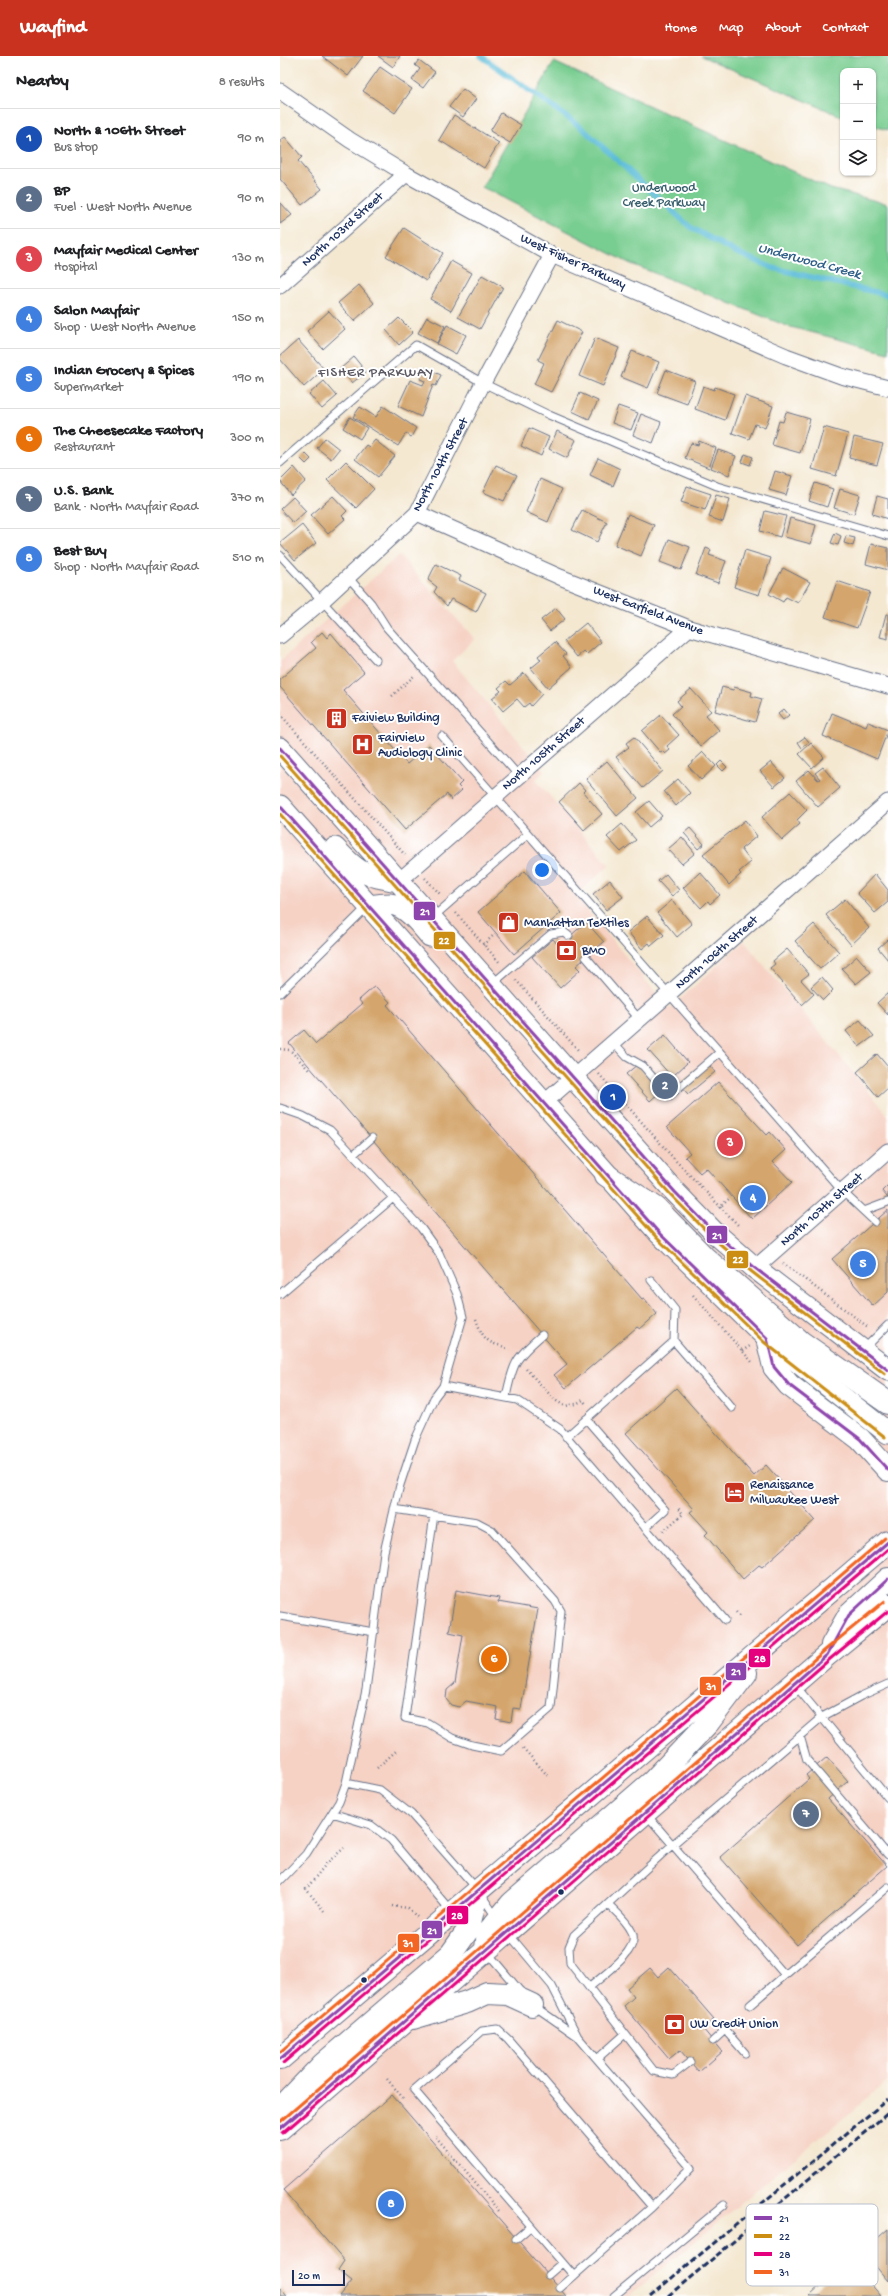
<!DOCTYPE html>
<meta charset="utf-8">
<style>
:root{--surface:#fff;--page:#f2f2f2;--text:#202124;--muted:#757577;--line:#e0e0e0;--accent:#c8321e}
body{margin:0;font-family:"Gochi Hand",sans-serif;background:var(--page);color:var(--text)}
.controls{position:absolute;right:12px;top:12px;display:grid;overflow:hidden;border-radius:8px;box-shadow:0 1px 3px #0004}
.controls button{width:36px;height:36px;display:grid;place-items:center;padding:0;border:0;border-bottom:1px solid var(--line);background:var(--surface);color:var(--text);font:20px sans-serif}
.scale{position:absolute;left:12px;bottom:10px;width:53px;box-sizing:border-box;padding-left:4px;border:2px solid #1b2f5e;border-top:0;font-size:11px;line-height:14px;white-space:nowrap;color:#1b2f5e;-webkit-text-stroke:3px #fff;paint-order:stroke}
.you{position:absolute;left:262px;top:814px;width:14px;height:14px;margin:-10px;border:3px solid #fff;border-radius:50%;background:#1a73e8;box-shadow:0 0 0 6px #1a73e833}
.badge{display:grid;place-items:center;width:26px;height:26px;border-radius:50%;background:var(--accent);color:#fff;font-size:13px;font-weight:700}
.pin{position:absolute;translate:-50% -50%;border:2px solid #fff;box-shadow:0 1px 4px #0006}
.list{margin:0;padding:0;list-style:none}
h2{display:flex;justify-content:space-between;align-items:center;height:52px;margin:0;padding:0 16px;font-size:17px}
h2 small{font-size:13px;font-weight:400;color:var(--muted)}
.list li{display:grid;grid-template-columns:26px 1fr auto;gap:12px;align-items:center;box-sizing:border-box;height:60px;padding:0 16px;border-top:1px solid var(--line)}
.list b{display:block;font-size:15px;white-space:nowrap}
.list p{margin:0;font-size:13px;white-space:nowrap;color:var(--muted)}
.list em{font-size:13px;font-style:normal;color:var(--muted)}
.icon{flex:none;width:22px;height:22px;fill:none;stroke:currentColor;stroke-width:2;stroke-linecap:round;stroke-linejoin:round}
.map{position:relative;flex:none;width:608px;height:2240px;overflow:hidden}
header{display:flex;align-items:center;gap:24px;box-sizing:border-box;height:56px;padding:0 20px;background:var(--accent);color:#fff}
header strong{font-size:19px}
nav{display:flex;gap:22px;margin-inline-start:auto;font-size:14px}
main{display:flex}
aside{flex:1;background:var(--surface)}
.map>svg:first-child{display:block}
</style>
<header>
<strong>Wayfind</strong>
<nav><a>Home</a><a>Map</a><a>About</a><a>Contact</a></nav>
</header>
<main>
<aside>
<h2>Nearby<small>8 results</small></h2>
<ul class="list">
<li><span class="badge" style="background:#1a4fb4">1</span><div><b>North &amp; 106th Street</b><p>Bus stop</p></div><em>90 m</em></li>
<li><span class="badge" style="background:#5c6f8a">2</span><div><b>BP</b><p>Fuel · West North Avenue</p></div><em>90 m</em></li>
<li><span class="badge" style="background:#e0444e">3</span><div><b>Mayfair Medical Center</b><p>Hospital</p></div><em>130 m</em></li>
<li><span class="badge" style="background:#3f7fe0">4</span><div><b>Salon Mayfair</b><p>Shop · West North Avenue</p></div><em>150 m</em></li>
<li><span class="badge" style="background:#3f7fe0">5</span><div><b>Indian Grocery &amp; Spices</b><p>Supermarket</p></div><em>190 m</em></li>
<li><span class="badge" style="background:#e8710a">6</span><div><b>The Cheesecake Factory</b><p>Restaurant</p></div><em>300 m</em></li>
<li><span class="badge" style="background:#5c6f8a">7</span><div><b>U.S. Bank</b><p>Bank · North Mayfair Road</p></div><em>370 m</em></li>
<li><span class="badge" style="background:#3f7fe0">8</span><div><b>Best Buy</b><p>Shop · North Mayfair Road</p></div><em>510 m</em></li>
</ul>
</aside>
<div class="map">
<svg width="608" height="2240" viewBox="0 0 608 2240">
<rect width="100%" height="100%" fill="#fff"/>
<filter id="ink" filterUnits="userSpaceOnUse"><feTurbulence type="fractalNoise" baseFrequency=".025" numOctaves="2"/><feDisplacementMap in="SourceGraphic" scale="8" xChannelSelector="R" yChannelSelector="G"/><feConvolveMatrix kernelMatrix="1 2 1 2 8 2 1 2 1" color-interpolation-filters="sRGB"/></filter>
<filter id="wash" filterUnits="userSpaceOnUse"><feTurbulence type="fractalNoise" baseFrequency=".012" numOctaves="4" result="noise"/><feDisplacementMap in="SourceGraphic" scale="16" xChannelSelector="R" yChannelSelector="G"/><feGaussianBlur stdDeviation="0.9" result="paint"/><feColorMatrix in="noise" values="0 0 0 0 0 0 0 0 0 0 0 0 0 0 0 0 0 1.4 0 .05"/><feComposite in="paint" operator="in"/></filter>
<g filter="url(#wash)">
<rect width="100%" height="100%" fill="#f4e8d1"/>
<path fill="#f6d2c4" d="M119 499 195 583 172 605 264 715 256 724 329 809 296 840 389 953 464 885 608 1059V2025L349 2240H0V605Z"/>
<path fill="#78cd90" stroke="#4a7e77" d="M421 0H608V74L593 70V15H563V61Z
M274 6 551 133 608 148V296L507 270 349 207 202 131Z"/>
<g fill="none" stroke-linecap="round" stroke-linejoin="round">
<path stroke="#59bbd8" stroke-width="5.5" d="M201 0 301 71 410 171 455 196 493 212 608 239"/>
</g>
<g id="blocks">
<path fill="#d4a66d" d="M42 0H83L68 20Z
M98 0H120L113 11Z
M139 4 155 16 143 32 132 24 140 13 135 9Z
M100 11 132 33 115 57 83 35Z
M183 33 196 43 183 61 169 51Z
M221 57 241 69 230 87 210 75Z
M174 59 219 87 204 112 159 84Z
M5 81 22 101 18 105 42 133 22 149 0 123V85Z
M0 146 12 159 0 168Z
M124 172 163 197 146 225 106 200Z
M171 205 192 217 171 255 150 243Z
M202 219 223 231 200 273 178 261Z
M79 229 94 247 74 265 58 247Z
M49 255 65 273 43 293 27 275Z
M147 261 165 270 157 287 138 277Z
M119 262 133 276 119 289 106 274Z
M278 264 302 276 271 336 254 328 264 307 258 304Z
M167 269 186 279 176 298 157 288Z
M315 282 339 292 323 330 299 320Z
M18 284 44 313 24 331 0 303V300Z
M352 295 379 306 368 332 341 321Z
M74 301 86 316 72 327 60 313Z
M145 312 161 319 156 330 153 329 141 361 118 350 130 324 143 329 145 325 140 323Z
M386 314 415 325 407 348 377 337Z
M44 325 57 340 42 353 29 338Z
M423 330 434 334 435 331 454 338 445 364 415 353Z
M300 337 318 345 309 363 292 355Z
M465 340 493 350 485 372 475 368 469 383 452 377Z
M103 350 136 372 131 381 126 377 118 390 73 361 80 351 96 361Z
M338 350 358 357 351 374 332 367Z
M506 356 530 363 520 397 492 389 499 365 503 366Z
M361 358 381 366 373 387 353 379Z
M70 361 87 372 80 383 63 372Z
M544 371 568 378 556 420 532 413Z
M249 372 269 381 261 400 241 390Z
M277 375 296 384 287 402 269 393Z
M574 381 603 388 597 409 569 402Z
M45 382 59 393 51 403 37 392Z
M95 384 115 400 98 421 75 403 86 389 89 391Z
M419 385 436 392 429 412 405 402 411 387 418 389Z
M438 394 456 400 449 419 431 412Z
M25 397 31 403 26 408 20 402Z
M465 398 473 401 470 409 462 406Z
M318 402 340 413 333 430 310 419Z
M66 405 94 433 76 452 47 424Z
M216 409 237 419 224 445 203 436Z
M14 411 26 425 11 439 0 425Z
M495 415 512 420 506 439 489 434Z
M260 423 282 433 268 466 246 456Z
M535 427 553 433 547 451 529 445Z
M407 430 431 438 425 454 401 446Z
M560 433 580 439 574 458 554 452Z
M436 439 450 443 443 466 429 461Z
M53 440 67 455 62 460 65 463 48 478 31 459Z
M597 440 608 443V463L592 458Z
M13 441 26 455 13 467 0 453Z
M302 454 327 466 317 486 292 474Z
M485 455 506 460 500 481 480 475Z
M348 458 374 469 361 500 335 489Z
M510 462 536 469 531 488 505 481Z
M22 469 36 487 15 504 0 487Z
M555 477 561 480 558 489 551 487Z
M566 480 575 482 573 490 564 487Z
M389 483 410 491 401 514 380 506Z
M591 488 608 492V514L586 508Z
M426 492 431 494 429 499 446 505 438 527 416 519Z
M465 494 491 502 479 539 454 531Z
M156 508 181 520 179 524 206 537 196 556 171 543 167 550 154 536 157 531 148 524Z
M503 512 530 526 518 547 506 541 503 546 489 538Z
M557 525 590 536 577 572 545 561Z
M276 552 285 563 270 575 261 564Z
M606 558H608V583L600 581Z
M306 567 321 586 307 598 304 595 297 601 284 585Z
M42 576 47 582 51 577 84 616 63 634 127 708 149 689 182 726 178 730 182 734 171 744 167 738 125 774 0 631V623L36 592 31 586Z
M275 586 286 598 283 600 292 611 268 632 251 612 261 604 258 600Z
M244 617 262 638 251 650 249 647 244 651 237 643 223 655 212 642 221 635 218 632 226 625 230 629Z
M442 631 453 634 454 631 472 636 471 640 482 643 475 666 435 655Z
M411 633 431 655 426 659 439 674 421 690 392 658 401 650 397 645Z
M504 653 509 659 503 664 498 658Z
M552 657 586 671 588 666 608 674 597 703 543 680Z
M381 659 399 679 387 690 390 694 385 698 382 695 380 696 362 675Z
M354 681 383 715 363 732 336 701 349 691 346 687Z
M525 681 529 686 522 692 518 686Z
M531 687 544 701 532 712 519 698Z
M423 696 436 710 421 724 408 710Z
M327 705 358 742 337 760 306 723Z
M441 705 447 711 443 715 437 709Z
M491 706 505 722 494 731 480 715Z
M543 711 560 732 538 751 516 725 529 714 538 724 540 723 535 717Z
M398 723 410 737 396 750 384 735Z
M299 727 305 734 303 736 322 758 304 774 279 746Z
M510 736 527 754 517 764 520 768 502 784 482 761Z
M369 745 382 760 369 771 356 756Z
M465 764 477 780 461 793 471 806 459 816 461 818 449 829 423 798Z
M342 768 356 784 341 796 327 781Z
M410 772 424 788 418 793 404 777Z
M402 781 415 797 402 808 388 793Z
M245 815 281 857 234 898 198 856Z
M420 816 440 839 430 848 428 845 421 852 403 832Z
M386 818 399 834 392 840 378 825Z
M595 818 608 834V846L595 857 577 837Z
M330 824 343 841 326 854 313 838Z
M565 843 589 872 571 889 546 859Z
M392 844 412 868 397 881 377 857Z
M367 860 384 879 371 890 369 887 362 893 348 876Z
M306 866 324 886 296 910 300 914 280 932 252 901 273 883 279 890Z
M534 868 559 896 540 913 515 885Z
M608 883V904L598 892Z
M507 893 529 918 521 924 534 938 522 949 490 912 495 908 493 905Z
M577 900 591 916 576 928 562 913Z
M542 921 553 934 543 944 531 931Z
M95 930 110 946 107 949 362 1243 364 1242 377 1258 360 1273 357 1271 286 1332 274 1319 287 1308 9 987 24 974 36 988 82 948 79 944Z
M608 937V959L597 947Z
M580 964 594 980 579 991 566 975Z
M385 979 408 1006 392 1021 368 994Z
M597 998 608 1011V1032L598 1041 577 1016Z
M426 1005 435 1016 408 1038 399 1028Z
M358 1008 381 1035 370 1045 346 1018Z
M438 1026 487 1079 490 1076 506 1094 493 1106 512 1126 472 1163 426 1112 420 1117 405 1101 410 1097 387 1071Z
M608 1129V1142L602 1135Z
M608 1154V1236L593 1250 552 1203Z
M396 1332 474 1420 486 1409 535 1464 482 1511 479 1509 463 1523 425 1479 428 1476 410 1456 414 1453 346 1377Z
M176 1534 219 1542 218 1546 258 1553 241 1653 233 1652 231 1666 216 1663 218 1651 186 1645 179 1651 171 1649 166 1643 167 1634 175 1627 183 1579 169 1576Z
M547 1701 568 1725 548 1743 607 1810 517 1889 440 1801 529 1723 526 1719Z
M389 1911 434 1963 423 1973 442 1996 419 2016 400 1994 389 2003 344 1950 354 1941 347 1932 370 1912 378 1921Z
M112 2039 286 2240H60L72 2225 58 2214 64 2205 3 2134Z
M608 2173V2225L583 2195Z
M571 2205 601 2240H529L545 2225Z
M0 2232 7 2240H0Z"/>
</g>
</g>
<g filter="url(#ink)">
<use href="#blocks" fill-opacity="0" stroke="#677086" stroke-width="1"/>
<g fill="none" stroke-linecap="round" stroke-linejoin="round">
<defs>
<path id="service" d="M0 407 136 289 203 327 269 359 437 430 608 480
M0 499 96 604
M68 521 91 547 107 572 239 720
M162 680 563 1136 595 1166
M152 862 248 778
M306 901 360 964
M212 928 271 878 284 876 289 880
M0 937 87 851
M334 987 347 1001 363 1010 389 1040 440 996
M0 1052 23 1060 50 1074 141 1172 159 1197 177 1238 183 1261 163 1330 154 1342 135 1384 120 1429 104 1496 86 1634 66 1727 59 1746 26 1798 0 1825
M73 1099 92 1082
M584 1155 608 1146
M371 1224 395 1254 394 1285 452 1352
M0 1238 113 1142
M584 1293 608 1269
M163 1330 237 1344 280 1373 445 1564
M226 1341C233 1307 235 1302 262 1279
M306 1363 385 1454 365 1472
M286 1381 394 1285
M114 1453 197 1466 212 1474 275 1545 281 1555 271 1652 221 1695 192 1689 172 1682 148 1667 125 1662 154 1459
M0 1560 94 1576
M515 1629 608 1742
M520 1680 527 1704 608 1799
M66 1727 100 1734 131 1758 198 1834 216 1861
M52 1757 91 1769 111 1784 171 1855
M366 1758 505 1919
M228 1877 272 1930 298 1981 411 2112 372 2151 280 2232
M207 1896 240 1935
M310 1931C322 1920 361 1894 352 1876 347 1865 336 1856 328 1848
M470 1949 608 1831
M254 1950 297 1980
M433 1985 445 1974 465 1997
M317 2003 345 1978
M410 2006 393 2019 374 2015 290 1907 289 1891 294 1879 392 1789 542 1661 581 1640 608 1628
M236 2183 251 2170
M268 2219 282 2207
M294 2220 134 2034 202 1975 217 1973 228 1983 372 2151
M334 2240 444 2149"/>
<path id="minor" d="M0 35 70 84 126 118 272 199 506 300 561 320 608 332
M0 230 126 118
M137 457 280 521 409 572 608 630
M0 580 42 545 137 457 203 327 272 199
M119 825 409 572
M264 1047 608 746
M475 1212 608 1095"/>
<path id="secondary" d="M0 692 395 1136 435 1177 475 1212 608 1314
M0 750 380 1178 487 1282 608 1377
M55 792C79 818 84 819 119 825
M88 850C95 849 103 848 110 848 126 849 141 869 150 880"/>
<path id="primary" d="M326 1119 376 1152 424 1201 521 1286 608 1347
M487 1282 494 1311 509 1329 580 1383 608 1414
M552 1589 569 1559 608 1523
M206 1892 208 1876 232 1847 373 1725 428 1667 466 1617
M133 1962 187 1946 207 1937 228 1938 252 1949
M0 2003 608 1486
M0 2053 43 2008 171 1898 188 1874 198 1834
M0 2073 547 1599 608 1549"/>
</defs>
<use href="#service" stroke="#677086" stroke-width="9"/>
<use href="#minor" stroke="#677086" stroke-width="17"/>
<use href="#secondary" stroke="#677086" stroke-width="23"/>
<use href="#primary" stroke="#677086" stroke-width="24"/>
<path stroke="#677086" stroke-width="2.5" stroke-dasharray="1 3" stroke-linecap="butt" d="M112 640 134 620
M0 658 125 799
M145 822 161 839
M176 857 220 907
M203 889 215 878
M236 924 299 995
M0 993 10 994 29 1014
M319 1018 396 1105 458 1169
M338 1040 342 1036
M439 1152 450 1142
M503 1207 588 1271
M413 1239 472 1306
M196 1263C200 1274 203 1284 215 1288 221 1290 224 1290 229 1294
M462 1295 470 1290
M246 1313 275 1344 285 1350 296 1348 303 1344 306 1348
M383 1475 403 1458 397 1451
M456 1556 460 1561
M243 1692 268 1720
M97 1712 116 1695
M112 1850 128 1852 137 1861
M44 1855 26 1833 47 1807 64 1792
M107 2023 123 2042
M156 2081 219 2155
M170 2106 174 2103"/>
<use href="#service" stroke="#fff" stroke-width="7"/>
<use href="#minor" stroke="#fff" stroke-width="15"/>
<use href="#secondary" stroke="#fff" stroke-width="21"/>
<use href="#primary" stroke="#fff" stroke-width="22"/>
<path stroke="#1b2f5e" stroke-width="3" stroke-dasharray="6 3" stroke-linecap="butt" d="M370 2240 608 2043
M388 2240 608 2057"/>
<defs>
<path id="bus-1" d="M0 692 395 1136 435 1177 475 1212 608 1314
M0 750 380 1178 487 1282 494 1311 509 1329 580 1383 608 1414
M0 2003 608 1486
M0 2073 547 1599 569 1559 608 1523"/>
<path id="bus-2" d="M0 700 391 1139 431 1180 472 1216 605 1318
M0 758 377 1182 484 1286 605 1381"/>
<path id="bus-3" d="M3 2007 608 1493
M3 2077 550 1603 608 1555"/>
<path id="bus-4" d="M0 1996 605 1482
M0 2066 544 1595 605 1545"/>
</defs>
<use href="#bus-1" stroke="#fff" stroke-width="6"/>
<use href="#bus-2" stroke="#fff" stroke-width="6"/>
<use href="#bus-3" stroke="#fff" stroke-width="6"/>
<use href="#bus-4" stroke="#fff" stroke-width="6"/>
<use href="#bus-1" stroke="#8e44ad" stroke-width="3"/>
<use href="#bus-2" stroke="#cb8e13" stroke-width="3"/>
<use href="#bus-3" stroke="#e5007d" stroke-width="3"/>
<use href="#bus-4" stroke="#f26522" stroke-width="3"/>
</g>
</g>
<defs>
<symbol id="building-square" viewBox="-11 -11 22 22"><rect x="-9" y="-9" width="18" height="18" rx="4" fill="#c8321e" stroke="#fff"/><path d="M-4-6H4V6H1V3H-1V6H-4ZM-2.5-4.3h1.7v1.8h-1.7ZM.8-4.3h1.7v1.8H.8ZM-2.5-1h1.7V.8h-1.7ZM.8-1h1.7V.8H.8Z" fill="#fff"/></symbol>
<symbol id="hospital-square" viewBox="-11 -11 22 22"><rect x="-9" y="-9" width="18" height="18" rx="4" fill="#c8321e" stroke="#fff"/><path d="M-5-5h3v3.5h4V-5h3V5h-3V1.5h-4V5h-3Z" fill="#fff"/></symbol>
<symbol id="shop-square" viewBox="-11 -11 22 22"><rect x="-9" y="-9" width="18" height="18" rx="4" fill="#c8321e" stroke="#fff"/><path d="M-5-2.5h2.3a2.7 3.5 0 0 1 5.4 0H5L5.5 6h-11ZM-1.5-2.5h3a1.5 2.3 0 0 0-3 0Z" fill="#fff"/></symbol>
<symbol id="bank-square" viewBox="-11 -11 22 22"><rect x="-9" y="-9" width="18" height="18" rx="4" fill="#c8321e" stroke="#fff"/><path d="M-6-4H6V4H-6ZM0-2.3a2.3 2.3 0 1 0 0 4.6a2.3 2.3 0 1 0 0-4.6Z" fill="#fff"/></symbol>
<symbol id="hotel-square" viewBox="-11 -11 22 22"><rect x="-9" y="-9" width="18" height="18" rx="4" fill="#c8321e" stroke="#fff"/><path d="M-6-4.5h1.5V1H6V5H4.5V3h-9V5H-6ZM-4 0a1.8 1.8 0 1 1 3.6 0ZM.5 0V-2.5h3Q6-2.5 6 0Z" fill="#fff"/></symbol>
</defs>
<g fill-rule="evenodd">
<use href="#building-square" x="44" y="650" width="25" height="25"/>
<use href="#hospital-square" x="70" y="676" width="25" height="25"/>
<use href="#shop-square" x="216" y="854" width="25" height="25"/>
<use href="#bank-square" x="274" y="882" width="25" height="25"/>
<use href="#hotel-square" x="442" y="1424" width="25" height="25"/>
<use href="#bank-square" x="382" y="1956" width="25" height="25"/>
</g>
<g fill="#1b2f5e" stroke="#fff" stroke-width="1.5">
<circle cx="281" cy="1836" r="3.5"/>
<circle cx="84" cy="1924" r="3.5"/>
</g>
<g text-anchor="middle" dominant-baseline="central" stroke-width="4" stroke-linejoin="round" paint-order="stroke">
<g font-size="13" fill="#375e6d" stroke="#fff">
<text x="384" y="132">Underwood<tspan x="384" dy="15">Creek Parkway</tspan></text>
</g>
<g font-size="13" fill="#1b2f5e" stroke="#fff">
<text transform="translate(63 174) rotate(-42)">North 103rd Street</text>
<text transform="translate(293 206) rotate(25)">West Fisher Parkway</text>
<text transform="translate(161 409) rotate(-62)">North 104th Street</text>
<text transform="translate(368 555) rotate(21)">West Garfield Avenue</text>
<text transform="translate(264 698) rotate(-41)">North 105th Street</text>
<text transform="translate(437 897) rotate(-41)">North 106th Street</text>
<text transform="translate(542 1154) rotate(-41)">North 107th Street</text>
</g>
<g font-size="13" fill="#1b2f5e" stroke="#fff" text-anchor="start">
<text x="72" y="662">Faiview Building</text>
<text x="98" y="682">Fairview<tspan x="98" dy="15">Audiology Clinic</tspan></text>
<text x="244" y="867">Manhattan Textiles</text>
<text x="302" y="895">BMO</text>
<text x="470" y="1429">Renaissance<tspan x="470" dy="15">Milwaukee West</tspan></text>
<text x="410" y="1968">UW Credit Union</text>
</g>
<g font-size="14" font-style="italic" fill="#316089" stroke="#fff">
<text transform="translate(529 206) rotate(15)">Underwood Creek</text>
</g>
<g font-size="14" letter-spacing="1" fill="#5c5963" stroke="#fff">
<text x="96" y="317">FISHER PARKWAY</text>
</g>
</g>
<rect x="466" y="2148" width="132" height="82" rx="6" fill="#fff" stroke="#bbc1cf" stroke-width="1"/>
<rect x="474" y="2160" width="18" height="4" fill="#8e44ad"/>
<rect x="474" y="2178" width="18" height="4" fill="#cb8e13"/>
<rect x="474" y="2196" width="18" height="4" fill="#e5007d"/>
<rect x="474" y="2214" width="18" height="4" fill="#f26522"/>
<g font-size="11" fill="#1b2f5e">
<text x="499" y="2166">21</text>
<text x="499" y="2184">22</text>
<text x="499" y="2202">28</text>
<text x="499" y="2220">31</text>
</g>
<g stroke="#fff" stroke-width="1.5">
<rect x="133" y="845" width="23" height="20" rx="4" fill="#8e44ad"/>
<rect x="153" y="875" width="23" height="19" rx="4" fill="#cb8e13"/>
<rect x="426" y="1169" width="22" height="19" rx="4" fill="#8e44ad"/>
<rect x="446" y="1194" width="23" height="19" rx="4" fill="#cb8e13"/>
<rect x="468" y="1592" width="23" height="20" rx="4" fill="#e5007d"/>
<rect x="445" y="1606" width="22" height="19" rx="4" fill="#8e44ad"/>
<rect x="419" y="1620" width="23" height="20" rx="4" fill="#f26522"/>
<rect x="166" y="1849" width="23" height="20" rx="4" fill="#e5007d"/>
<rect x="141" y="1864" width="22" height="19" rx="4" fill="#8e44ad"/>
<rect x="117" y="1877" width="23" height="20" rx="4" fill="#f26522"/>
</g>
<g font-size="11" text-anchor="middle" font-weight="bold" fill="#fff">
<text x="145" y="859">21</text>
<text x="164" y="888">22</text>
<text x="437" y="1183">21</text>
<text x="458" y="1207">22</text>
<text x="480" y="1606">28</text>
<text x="456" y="1619">21</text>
<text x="431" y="1634">31</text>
<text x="177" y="1863">28</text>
<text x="152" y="1878">21</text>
<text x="128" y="1891">31</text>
</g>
</svg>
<div class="controls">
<button>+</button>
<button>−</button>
<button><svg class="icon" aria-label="layers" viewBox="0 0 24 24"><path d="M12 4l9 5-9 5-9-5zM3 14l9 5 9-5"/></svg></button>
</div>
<div class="scale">20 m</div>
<div class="you"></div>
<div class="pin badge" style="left:333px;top:1041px;background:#1a4fb4">1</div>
<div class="pin badge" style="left:385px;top:1030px;background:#5c6f8a">2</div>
<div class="pin badge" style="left:450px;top:1087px;background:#e0444e">3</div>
<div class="pin badge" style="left:473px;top:1142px;background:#3f7fe0">4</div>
<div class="pin badge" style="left:583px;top:1208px;background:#3f7fe0">5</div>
<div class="pin badge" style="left:214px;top:1603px;background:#e8710a">6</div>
<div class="pin badge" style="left:526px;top:1758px;background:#5c6f8a">7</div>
<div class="pin badge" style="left:111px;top:2148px;background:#3f7fe0">8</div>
</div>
</main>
